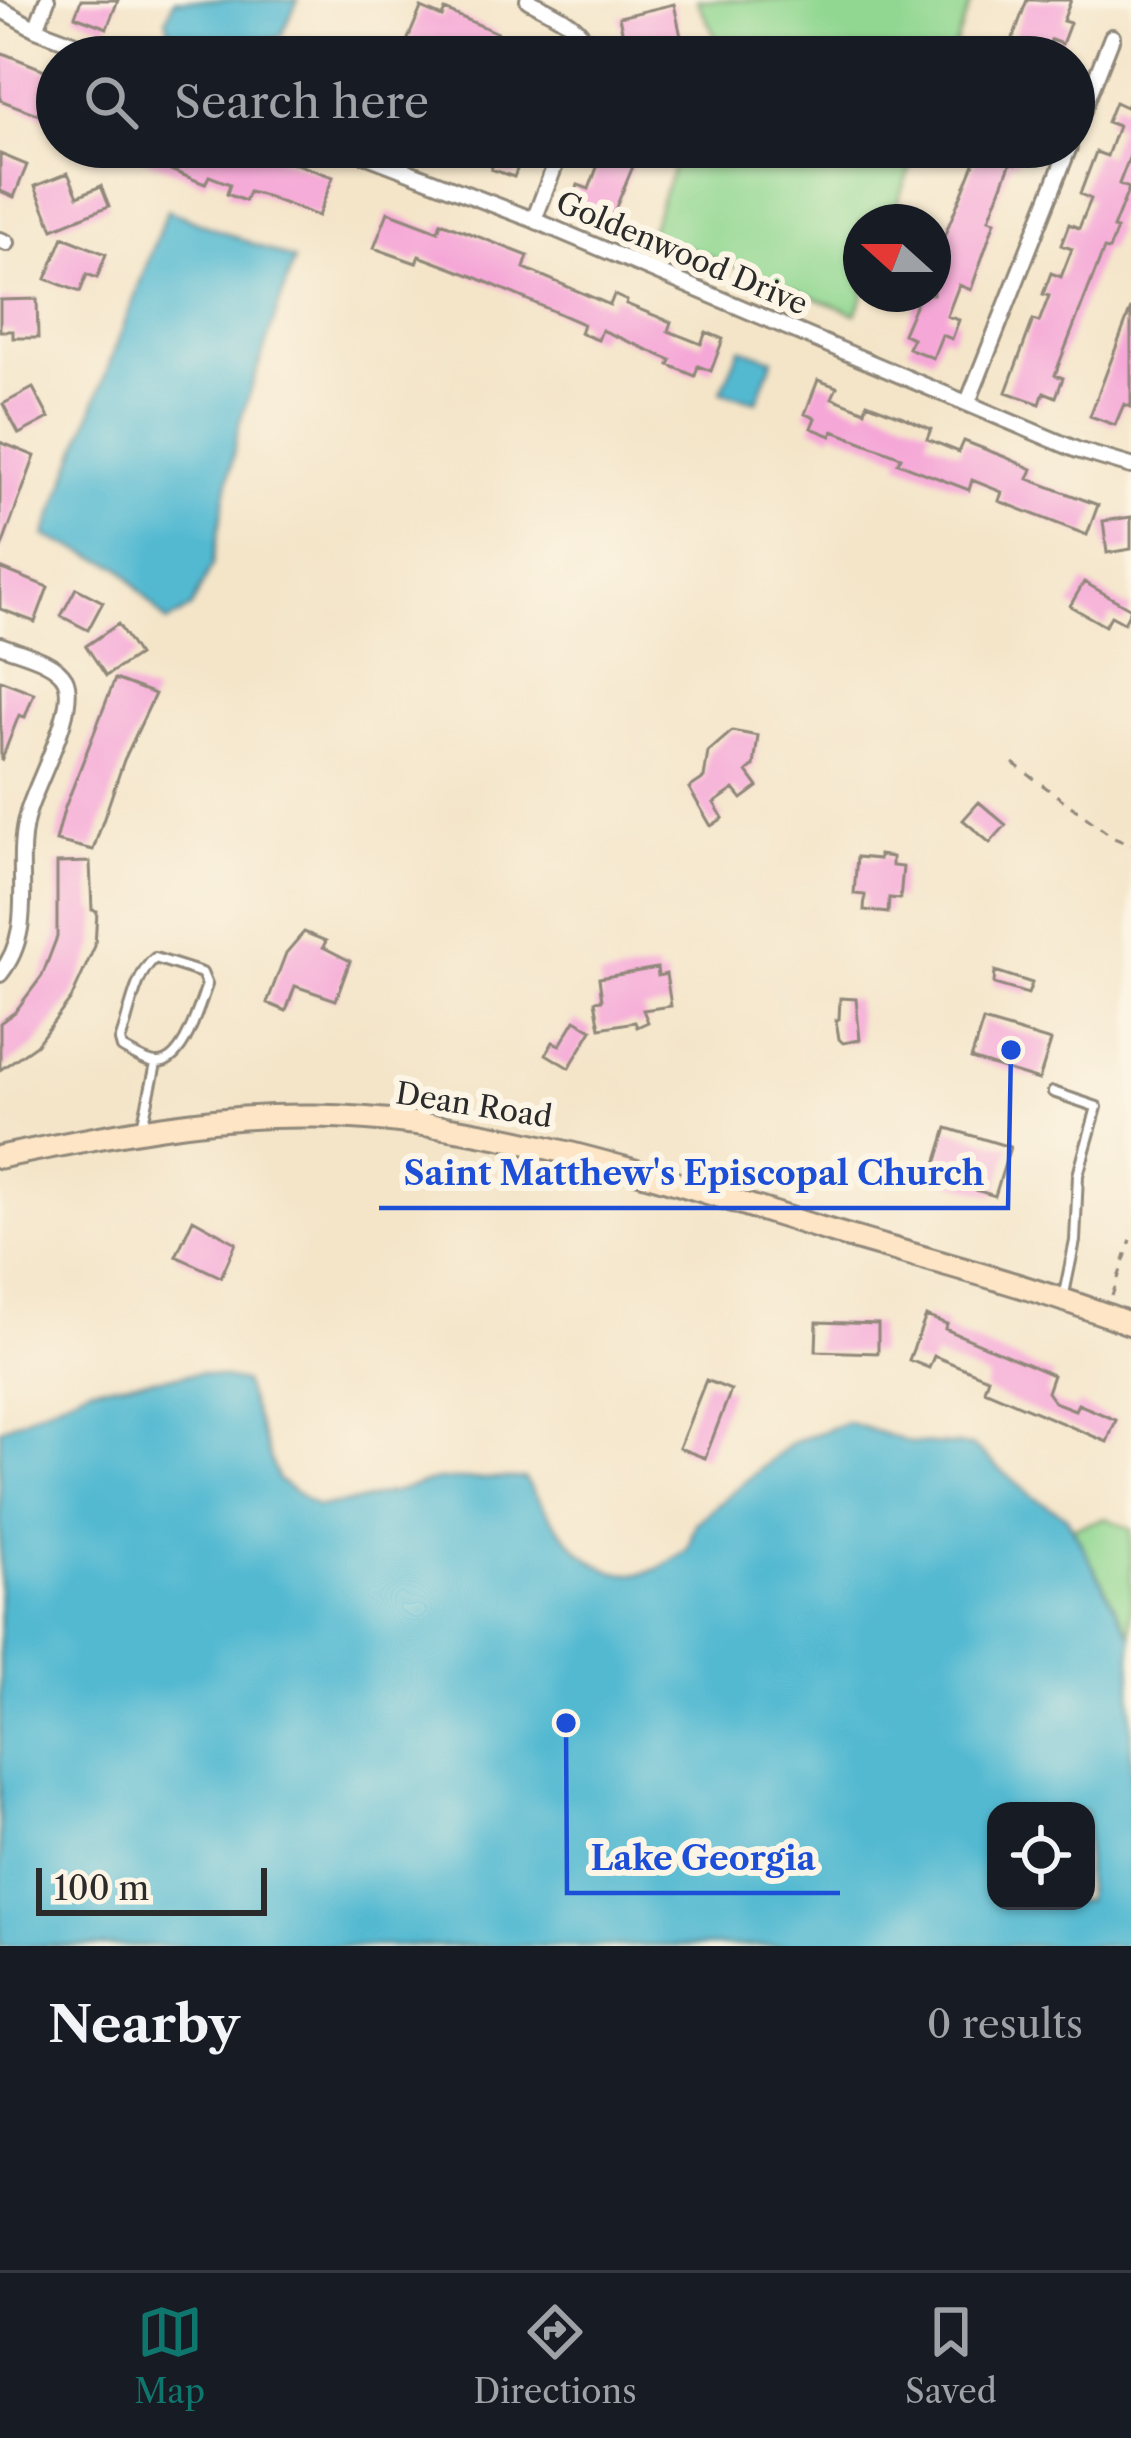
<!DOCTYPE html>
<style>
:root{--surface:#171b24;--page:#20242c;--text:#f1f3f6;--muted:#9ea1a6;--line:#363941;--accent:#0f766e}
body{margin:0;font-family:"Libre Caslon Text",serif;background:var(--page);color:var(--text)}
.controls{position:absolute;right:36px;bottom:36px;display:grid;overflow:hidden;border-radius:24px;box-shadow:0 3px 9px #0004}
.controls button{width:108px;height:108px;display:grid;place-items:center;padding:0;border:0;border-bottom:3px solid var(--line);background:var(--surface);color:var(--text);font:60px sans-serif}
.compass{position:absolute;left:843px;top:204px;width:108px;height:108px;border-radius:50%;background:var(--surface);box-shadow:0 3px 9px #0004;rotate:291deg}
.scale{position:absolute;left:36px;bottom:30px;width:231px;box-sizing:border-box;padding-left:12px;border:6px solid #2b2b2b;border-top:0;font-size:33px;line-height:42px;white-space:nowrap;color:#2b2b2b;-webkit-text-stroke:9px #fcf5e5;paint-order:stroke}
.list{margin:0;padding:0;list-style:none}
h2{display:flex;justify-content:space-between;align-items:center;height:156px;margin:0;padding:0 48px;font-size:51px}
h2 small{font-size:39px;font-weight:400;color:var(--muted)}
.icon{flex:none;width:66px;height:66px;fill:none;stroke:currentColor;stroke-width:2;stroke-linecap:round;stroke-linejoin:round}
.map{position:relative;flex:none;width:1131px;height:1946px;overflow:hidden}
.search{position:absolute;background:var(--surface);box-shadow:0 3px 9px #0004;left:36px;right:36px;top:36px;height:132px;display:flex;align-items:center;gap:30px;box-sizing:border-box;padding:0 42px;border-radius:66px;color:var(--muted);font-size:45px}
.sheet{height:324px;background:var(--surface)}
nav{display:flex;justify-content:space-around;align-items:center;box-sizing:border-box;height:168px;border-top:3px solid var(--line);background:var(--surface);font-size:33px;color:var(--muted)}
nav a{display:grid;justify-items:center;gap:6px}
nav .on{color:var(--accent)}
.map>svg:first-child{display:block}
</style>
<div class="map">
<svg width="1131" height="1946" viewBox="0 0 1131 1946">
<rect width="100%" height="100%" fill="#fcf5e5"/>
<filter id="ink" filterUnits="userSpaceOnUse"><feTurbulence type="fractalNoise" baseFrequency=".00833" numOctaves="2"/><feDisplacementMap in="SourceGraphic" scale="24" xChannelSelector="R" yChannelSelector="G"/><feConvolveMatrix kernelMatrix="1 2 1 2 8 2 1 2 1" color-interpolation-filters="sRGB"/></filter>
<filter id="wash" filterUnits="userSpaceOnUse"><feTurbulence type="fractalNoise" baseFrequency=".004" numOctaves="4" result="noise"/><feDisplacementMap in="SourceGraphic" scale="48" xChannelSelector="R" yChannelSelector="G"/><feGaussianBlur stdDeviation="2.7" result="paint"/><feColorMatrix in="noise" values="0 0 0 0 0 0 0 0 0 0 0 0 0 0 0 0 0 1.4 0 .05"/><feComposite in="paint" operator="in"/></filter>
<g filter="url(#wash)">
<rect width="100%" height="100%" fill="#f4e5c9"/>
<path fill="#91d791" stroke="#5e815e" stroke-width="3" d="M697 0H972L951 57H714L719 44Z
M681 147H918L890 222H861L864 294 856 314 649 233Z
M1106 1518 1131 1529V1636L1072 1528Z"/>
<path fill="#53b9d1" stroke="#3f727e" stroke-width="3" fill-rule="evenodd" d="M174 0H298L281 36 251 46 246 57H178L166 20Z
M167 210 294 260 239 425 212 566 191 608 167 622 120 567 45 536Z
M740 348 773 359 757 401 721 392Z
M200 1373 243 1382 278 1480 317 1507 363 1500 436 1480 524 1478C553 1520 592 1592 654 1570 665 1566 677 1556 687 1550L696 1523 791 1443 847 1422 911 1443 973 1446 1034 1498 1066 1516 1131 1636V1946H0V1429L90 1387ZM1086 1811V1901H996V1811Z"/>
<g id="blocks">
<path fill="#f5a7d7" d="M81 0H118L107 28 75 16Z
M1027 0H1071L1063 21 1070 23 1062 44 1051 40 1045 57H1030L1009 49Z
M674 4 683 46 628 57 619 17Z
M421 8 442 17 445 10 498 33 495 43 518 52 521 42 558 57H449L408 39Z
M296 39 340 56V57H288Z
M0 52 57 75V107L52 120 0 100Z
M1131 96V153L1119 184 1129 188 1113 228 1117 229 1109 250 1104 249 1059 364 1055 375 1063 378 1056 397 1044 392 1040 404 1006 392 1033 320 1039 322 1049 296 1043 294 1051 273 1061 277 1072 249 1061 245 1069 224 1079 228 1091 199 1080 194 1096 152 1107 156 1118 126 1107 122 1115 102 1126 107Z
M114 147H248L333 177 318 216 262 195 249 192 245 201 227 194 230 184 209 176 205 184Z
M526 147 514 177 491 169 496 157 473 148Z
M593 147H641L609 224 569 208 578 185 589 189 599 162 589 158Z
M981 147H1023L1016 164 1011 162 989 219 995 221 971 290 959 285 947 316 959 320 952 339 942 335 933 358 908 348 913 338 903 334 920 294H933V254L936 256Z
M0 154 27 165 14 197 0 191Z
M68 173 78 196 101 186 109 206 53 229 35 186Z
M388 212 438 231 441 222 528 256 524 268 610 305 614 295 627 301 626 304 671 322 668 331 701 344 706 332 723 339 711 371 698 366 695 376 669 365 671 360 602 330 598 340 580 333 583 324 475 277 419 256 416 263 374 248Z
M63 237 106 254 97 278 87 274 80 292 46 279Z
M37 299 38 338H13V331H0V300Z
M1131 308V407L1124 404 1115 425 1090 416Z
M818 380 837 387 832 398 865 411 867 403 903 417 931 429 927 439 959 452 964 441 1005 457 1032 469 1028 479 1098 505 1087 535 999 501 1002 492 972 480 969 490 898 463 901 457 833 431 831 436 811 428 815 418 805 414Z
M33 388 49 418 19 434 3 404Z
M0 442 35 456 1 549H0Z
M1131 517V549L1107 553 1103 521Z
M0 568 48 587 35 622 0 609Z
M1084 582 1131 609 1124 623 1111 616 1105 626 1070 606Z
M76 588 103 602 88 630 61 616Z
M118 624 138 655 106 676 86 646Z
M115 679 155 694 124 760 93 850 56 841 64 810Z
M0 680 34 693 25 717 19 715 1 761Z
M732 731 758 736 754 766 747 772 758 787 742 799 734 789 714 803 723 818 711 826 689 788 704 778 708 752Z
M979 802 1006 825 990 843 963 820Z
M879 855 892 857V866L903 867 900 899 889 898 888 913 864 910 865 895 854 894 857 857 879 859Z
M90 862 92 910 97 911 95 946 71 999 36 1045 0 1070V1023L15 1012 42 976 57 937V863Z
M304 932 326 941 323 947 350 961 336 1000 295 986 286 1011 267 1003 286 953Z
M657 968 658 976 666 974 671 1006 643 1010 648 1022 637 1027 635 1022 600 1028 595 1001 602 1000 599 978Z
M995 971 1032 983 1028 994 994 984Z
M840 998 856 999 860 1040 843 1043 839 1039 836 1020 839 1019Z
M575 1020 592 1030 569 1068 546 1054 553 1042 560 1045Z
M983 1021 1051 1041 1039 1080 971 1059Z
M947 1128 1010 1147 995 1196 932 1177Z
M193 1219 236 1243 221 1277 176 1256Z
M926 1316 947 1324 945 1329 1053 1375 1047 1392 1054 1402 1075 1410 1078 1404 1116 1420 1107 1442 984 1390 988 1378 934 1356 929 1368 909 1360Z
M817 1322 878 1324V1353L816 1351Z
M706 1380 731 1390 705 1458 679 1448Z"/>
</g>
</g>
<g filter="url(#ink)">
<use href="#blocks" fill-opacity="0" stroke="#90887a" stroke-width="3"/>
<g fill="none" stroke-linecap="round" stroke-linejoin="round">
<defs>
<path id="lane" d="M155 958 202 973 207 985C199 1005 184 1064 157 1063 147 1063 131 1053 122 1048L120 1041C129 1017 135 973 155 958Z
M1053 1092 1097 1107 1078 1175 1075 1241 1064 1294
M142 1127 156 1064"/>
<path id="street" d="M528 0C553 14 588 25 589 57
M0 9 36 29 110 57
M36 29 47 0
M1074 133 1112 37
M344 147 534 220 1077 450 1131 466
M534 220 562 147
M0 240 7 243
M968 402 1069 147
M0 645C19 653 55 660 65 679 79 707 37 781 28 812 11 866 39 926 0 974"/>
<path id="secondary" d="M0 1157C104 1136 208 1114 315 1116 493 1119 659 1178 827 1230 928 1260 1032 1286 1131 1324"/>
</defs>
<use href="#lane" stroke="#90887a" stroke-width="14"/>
<use href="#street" stroke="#90887a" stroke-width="20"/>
<use href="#secondary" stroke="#90887a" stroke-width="27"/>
<path stroke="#90887a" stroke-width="3" stroke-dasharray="9 9" stroke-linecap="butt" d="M1013 763 1114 838 1131 845
M1112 1296 1131 1240"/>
<use href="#lane" stroke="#fff" stroke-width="8"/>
<use href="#street" stroke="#fff" stroke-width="14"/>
<use href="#secondary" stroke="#fde5c5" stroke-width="21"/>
</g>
</g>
<g text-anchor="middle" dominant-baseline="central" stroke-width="12" stroke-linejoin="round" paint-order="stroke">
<g font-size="30" fill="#2b2b2b" stroke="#fcf5e5">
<text transform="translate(682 253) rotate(23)">Goldenwood Drive</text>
<text transform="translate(474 1105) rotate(9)">Dean Road</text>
</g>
</g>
<path fill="none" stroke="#1d4ed8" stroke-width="4.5" d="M1011 1050L1008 1208H379M566 1723L567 1893H840"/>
<g fill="#1d4ed8" stroke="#fcf5e5" stroke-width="4.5">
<circle cx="1011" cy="1050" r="12"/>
<circle cx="566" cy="1723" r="12"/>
</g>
<g font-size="33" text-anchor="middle" font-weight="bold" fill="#1d4ed8" stroke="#fcf5e5" stroke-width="12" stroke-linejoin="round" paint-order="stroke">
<text x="694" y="1185">Saint Matthew's Episcopal Church</text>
<text x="703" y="1870">Lake Georgia</text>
</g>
</svg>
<div class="controls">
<button><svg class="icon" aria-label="locate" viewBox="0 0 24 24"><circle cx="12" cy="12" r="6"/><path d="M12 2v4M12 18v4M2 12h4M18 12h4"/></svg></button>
</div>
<svg class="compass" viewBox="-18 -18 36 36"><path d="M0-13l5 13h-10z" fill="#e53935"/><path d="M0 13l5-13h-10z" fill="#9ea1a6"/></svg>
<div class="scale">100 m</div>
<div class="search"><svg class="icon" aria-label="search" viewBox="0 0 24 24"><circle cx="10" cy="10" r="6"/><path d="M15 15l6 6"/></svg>Search here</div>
</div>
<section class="sheet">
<h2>Nearby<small>0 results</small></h2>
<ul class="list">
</ul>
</section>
<nav>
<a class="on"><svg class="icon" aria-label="map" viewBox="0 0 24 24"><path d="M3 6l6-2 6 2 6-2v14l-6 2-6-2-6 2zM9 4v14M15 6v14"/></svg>Map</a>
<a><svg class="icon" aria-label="directions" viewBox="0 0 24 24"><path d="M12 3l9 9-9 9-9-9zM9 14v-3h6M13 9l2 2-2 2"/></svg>Directions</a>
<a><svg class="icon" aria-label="saved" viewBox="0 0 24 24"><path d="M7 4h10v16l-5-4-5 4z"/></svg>Saved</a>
</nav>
